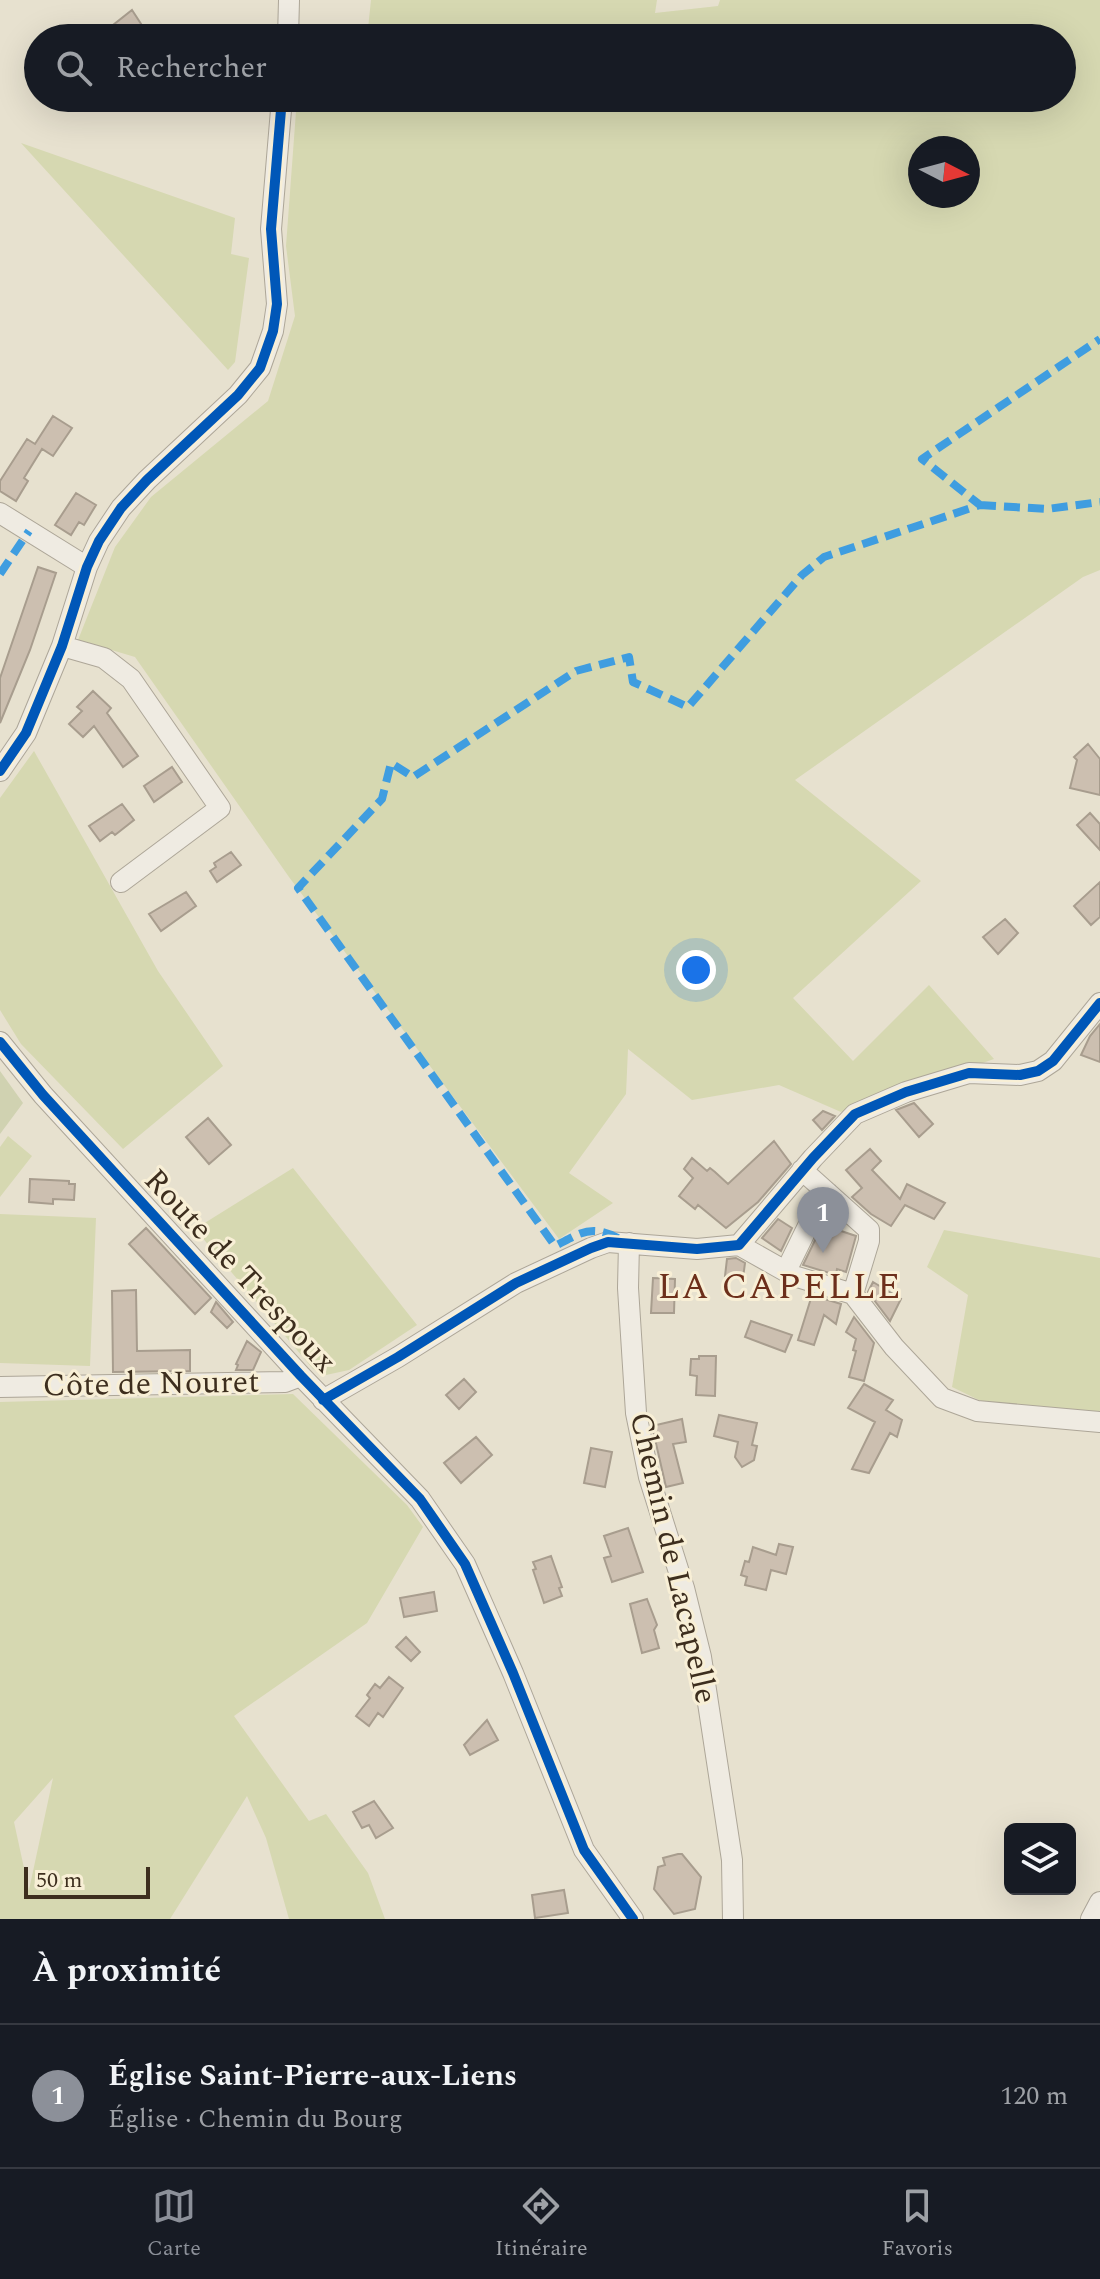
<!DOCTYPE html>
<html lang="fr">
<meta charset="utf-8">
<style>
:root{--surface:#171b24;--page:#20242c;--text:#f1f3f6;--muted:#9ea1a6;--line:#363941;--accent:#8c9099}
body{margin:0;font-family:Spectral,serif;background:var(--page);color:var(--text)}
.controls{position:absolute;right:24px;bottom:24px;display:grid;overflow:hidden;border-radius:12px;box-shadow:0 8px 32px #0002}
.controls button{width:72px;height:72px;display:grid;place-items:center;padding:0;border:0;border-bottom:2px solid var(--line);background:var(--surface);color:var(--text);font:40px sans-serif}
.compass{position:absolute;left:908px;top:136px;width:72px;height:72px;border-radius:50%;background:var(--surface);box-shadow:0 8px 32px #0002;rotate:96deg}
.scale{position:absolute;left:24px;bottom:20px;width:126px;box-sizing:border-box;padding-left:8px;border:4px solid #3d2e1e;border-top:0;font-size:22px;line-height:28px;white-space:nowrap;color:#3d2e1e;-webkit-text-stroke:6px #f8efd6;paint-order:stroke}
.you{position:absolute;left:696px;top:970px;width:28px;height:28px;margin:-20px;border:6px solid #fff;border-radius:50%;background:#1a73e8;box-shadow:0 0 0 12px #1a73e833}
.badge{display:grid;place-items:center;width:52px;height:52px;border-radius:50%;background:var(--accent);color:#fff;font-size:26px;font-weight:700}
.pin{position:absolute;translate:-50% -66px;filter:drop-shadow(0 2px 4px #0008)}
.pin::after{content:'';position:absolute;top:42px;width:28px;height:24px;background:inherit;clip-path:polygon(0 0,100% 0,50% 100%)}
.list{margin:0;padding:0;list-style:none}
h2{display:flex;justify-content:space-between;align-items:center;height:104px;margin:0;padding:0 32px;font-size:34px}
h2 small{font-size:26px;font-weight:400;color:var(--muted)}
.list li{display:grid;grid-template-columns:52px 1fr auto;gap:24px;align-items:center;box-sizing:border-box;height:144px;padding:0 32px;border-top:2px solid var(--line)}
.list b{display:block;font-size:30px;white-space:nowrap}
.list p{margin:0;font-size:26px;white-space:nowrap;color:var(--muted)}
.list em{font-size:26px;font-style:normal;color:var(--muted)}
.icon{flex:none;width:44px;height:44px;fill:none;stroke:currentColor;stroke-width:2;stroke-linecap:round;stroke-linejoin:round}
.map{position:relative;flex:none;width:1100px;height:1919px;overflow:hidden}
.search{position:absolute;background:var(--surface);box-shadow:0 8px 32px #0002;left:24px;right:24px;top:24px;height:88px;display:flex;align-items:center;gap:20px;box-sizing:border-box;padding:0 28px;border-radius:44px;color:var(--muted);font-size:30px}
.sheet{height:248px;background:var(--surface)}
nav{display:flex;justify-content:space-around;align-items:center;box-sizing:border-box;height:112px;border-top:2px solid var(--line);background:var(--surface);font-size:22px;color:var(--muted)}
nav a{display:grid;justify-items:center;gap:4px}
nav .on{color:var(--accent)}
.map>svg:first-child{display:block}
</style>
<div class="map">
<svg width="1100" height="1919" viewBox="0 0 1100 1919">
<rect width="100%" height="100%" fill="#e7e1cf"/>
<path fill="#d6d8b1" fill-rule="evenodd" d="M371 0H657L655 13 718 6 720 0H1100V570L1083 577 795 780 921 881 793 998 853 1061 929 985 994 1059 841 1112 779 1085 692 1100 628 1049 626 1094 569 1173 613 1203 559 1239 289 877 135 657 78 640 115 547 151 497 268 401 295 316 286 246 297 98H1062V38H367ZM920 148H968V196H920Z
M21 143 235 218 231 254 249 258 235 362 228 370Z
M34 751 158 971 223 1066 123 1149 21 1044 0 1010V798Z
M8 1136 32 1156 0 1197V1147Z
M293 1168 417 1325 349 1370 326 1375 313 1369 195 1229Z
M0 1214 96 1218 90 1366 0 1363Z
M944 1230 1100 1258V1413L985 1403 952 1387 968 1295 927 1267Z
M293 1394 407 1505 423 1527 367 1623 234 1716 309 1821 326 1814 368 1873 385 1919H289L266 1838 247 1796 170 1919H0V1402ZM53 1778 29 1890V1891L14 1822Z"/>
<path fill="#d0d2b1" d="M0 1071 23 1103 0 1134Z"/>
<path fill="#ccbfb0" stroke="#a89d8e" stroke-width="2" d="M132 10 145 30 134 38H115L108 29Z
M53 416 72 428 53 456 42 449 24 478 28 481 16 501 0 491V481L27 439 35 444Z
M76 493 96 505 84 525 79 522 71 535 55 525Z
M38 567 56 573 30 650 0 723V678Z
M93 691 111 708 107 713 138 756 123 767 94 726 83 737 69 724 82 711 77 707Z
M1088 744 1100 759V795L1070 788 1077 760 1074 757Z
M172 767 182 782 154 802 144 786Z
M122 804 134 820 115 835 112 832 100 841 89 826Z
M1090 813 1100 824V850L1077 825Z
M231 852 241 865 217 882 210 871 216 867 214 863Z
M1100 882V917L1091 925 1074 906Z
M186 892 196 906 161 931 149 914Z
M1005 919 1018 933 998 954 983 937Z
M1100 1024V1062L1081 1055 1090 1036Z
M914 1103 933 1124 919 1137 896 1110Z
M823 1111 835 1116 822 1130 813 1120Z
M208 1118 231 1145 209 1164 186 1137Z
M774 1141 791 1164 758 1202 726 1228 698 1205 695 1209 679 1196 693 1178 684 1169 692 1158 707 1171 710 1168 715 1172 728 1184Z
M870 1149 881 1161 872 1170 900 1199 907 1184 945 1203 934 1219 905 1205 891 1226 871 1214 852 1197 862 1188 846 1170Z
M30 1179 69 1181V1184H75L74 1200 53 1199V1204L29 1202Z
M778 1219 792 1228 781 1251 762 1238Z
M146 1228 211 1298 195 1314 129 1244Z
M835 1229 856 1236 846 1272 837 1269 836 1275 803 1265 819 1232Z
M736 1258 745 1263 743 1278 725 1276 727 1259Z
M653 1278 675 1279 674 1313H651Z
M873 1282 901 1299 890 1321 868 1292Z
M136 1290 137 1351 190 1350V1371L113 1372 112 1291Z
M812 1295 841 1304 836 1324 824 1315 814 1345 798 1340Z
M216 1302 233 1322 227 1328 211 1312Z
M854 1317 874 1343 864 1381 849 1377 856 1351 853 1350 856 1339 846 1332Z
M751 1321 792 1335 785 1352 745 1337Z
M247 1341 261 1352 253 1370H236L238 1365 236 1364Z
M699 1356H716L715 1396 696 1395 697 1376 690 1375 691 1359H699Z
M464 1379 476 1392 459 1409 446 1395Z
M864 1384 893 1400 886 1410 902 1420 897 1437 890 1433 869 1473 852 1469 875 1422 848 1408Z
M719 1415 757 1423 752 1445 757 1446 754 1460 742 1467 735 1457 738 1442 714 1436Z
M682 1419 686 1442 673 1444 683 1483 666 1487 652 1426Z
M476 1437 492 1455 461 1483 444 1463Z
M591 1448 612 1452 605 1487 584 1483Z
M628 1528 643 1572 612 1582 604 1558 611 1556 604 1536Z
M779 1544 793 1547 786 1574 771 1570 766 1590 745 1585 747 1577 741 1575 745 1561 749 1562 753 1547 776 1555Z
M551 1556 562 1587 559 1588 562 1596 544 1603 533 1570 536 1569 533 1562Z
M434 1592 437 1611 404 1617 400 1598Z
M647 1599 657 1625 654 1630 659 1648 642 1653 630 1604Z
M406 1637 420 1652 411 1661 396 1647Z
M389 1677 403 1688 383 1717 378 1713 369 1726 356 1716 370 1698 367 1695 375 1684 380 1688Z
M487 1720 498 1740 470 1755 464 1745Z
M374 1801 393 1828 376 1838 369 1825 362 1828 353 1812Z
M678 1854H682L701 1877 695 1909 674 1914 654 1889 658 1867 665 1865 663 1858Z
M564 1890 568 1913 535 1918 532 1895Z"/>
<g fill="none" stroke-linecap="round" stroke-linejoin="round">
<defs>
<path id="minor" d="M288 38 289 0
M0 513 87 567
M62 646 104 658 131 679 220 808 121 882
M0 771 26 733 62 646 87 567 99 541 121 508 147 480 238 395 260 368 273 331 277 304 271 229 282 98
M0 1042 43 1095 301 1376 420 1499 465 1564 513 1673 584 1850 633 1919
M629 1243 628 1288 636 1413 649 1477 684 1588 701 1657 732 1860 733 1919
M739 1245 794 1276 853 1294 869 1241V1230L802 1170
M786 1271 811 1220 828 1193
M853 1294 894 1347 942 1398 977 1411 1100 1422
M0 1387 285 1382 301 1376
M323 1400 398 1357 516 1283 591 1248 608 1242 697 1249 739 1245 813 1158 855 1114 906 1092 969 1073 1020 1075 1038 1071 1053 1061 1100 1003
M1091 1919 1100 1902"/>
</defs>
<use href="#minor" stroke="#ada698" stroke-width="22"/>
<use href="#minor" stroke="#efebe2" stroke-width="20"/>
<path stroke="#3f9de0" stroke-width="8" stroke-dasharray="16 8" stroke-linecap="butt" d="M980 505 1047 509 1100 502
M0 574 29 531
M618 1238C590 1224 581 1233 555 1246L298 888 382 799 391 763 413 777 576 671 629 657 633 682 688 707 802 575 824 557 980 505 922 459 1100 339"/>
<defs>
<path id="cycleway" d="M0 771 26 733 62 646 87 567 99 541 121 508 147 480 238 395 260 368 273 331 277 304 271 229 282 98
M0 1042 43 1095 301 1376 420 1499 465 1564 513 1673 584 1850 633 1919
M323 1400 398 1357 516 1283 591 1248 608 1242 697 1249 739 1245 813 1158 855 1114 906 1092 969 1073 1020 1075 1038 1071 1053 1061 1100 1003"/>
</defs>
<use href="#cycleway" stroke="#f8efd6" stroke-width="15"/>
<use href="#cycleway" stroke="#0057b8" stroke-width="10"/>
</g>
<g text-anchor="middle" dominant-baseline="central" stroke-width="6" stroke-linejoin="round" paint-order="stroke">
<g font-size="32" fill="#3d2e1e" stroke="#f8efd6">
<text transform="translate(240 1271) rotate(47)">Route de Trespoux</text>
<text transform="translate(151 1384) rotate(-1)">Côte de Nouret</text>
<text transform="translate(673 1558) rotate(77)">Chemin de Lacapelle</text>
</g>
<g font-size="36" letter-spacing="2" fill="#6d2f1b" stroke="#f8efd6">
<text x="780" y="1287">LA CAPELLE</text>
</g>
</g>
</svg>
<div class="controls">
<button><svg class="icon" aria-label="layers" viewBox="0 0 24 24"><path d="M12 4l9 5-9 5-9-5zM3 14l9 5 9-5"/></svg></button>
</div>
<svg class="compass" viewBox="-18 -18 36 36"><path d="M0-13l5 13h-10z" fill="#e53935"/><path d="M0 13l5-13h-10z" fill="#9ea1a6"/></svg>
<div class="scale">50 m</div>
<div class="you"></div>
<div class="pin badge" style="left:823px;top:1253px">1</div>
<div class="search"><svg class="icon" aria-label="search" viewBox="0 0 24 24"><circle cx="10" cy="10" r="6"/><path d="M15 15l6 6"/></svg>Rechercher</div>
</div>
<section class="sheet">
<h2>À proximité<small></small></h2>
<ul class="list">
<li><span class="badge">1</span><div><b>Église Saint-Pierre-aux-Liens</b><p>Église · Chemin du Bourg</p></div><em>120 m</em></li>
</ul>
</section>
<nav>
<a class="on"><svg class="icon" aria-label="map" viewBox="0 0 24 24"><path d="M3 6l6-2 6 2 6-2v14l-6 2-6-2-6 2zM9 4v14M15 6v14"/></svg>Carte</a>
<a><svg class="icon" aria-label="directions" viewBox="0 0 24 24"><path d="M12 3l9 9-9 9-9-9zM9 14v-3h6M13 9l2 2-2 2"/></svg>Itinéraire</a>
<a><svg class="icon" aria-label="saved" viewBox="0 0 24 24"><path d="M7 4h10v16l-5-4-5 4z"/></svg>Favoris</a>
</nav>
